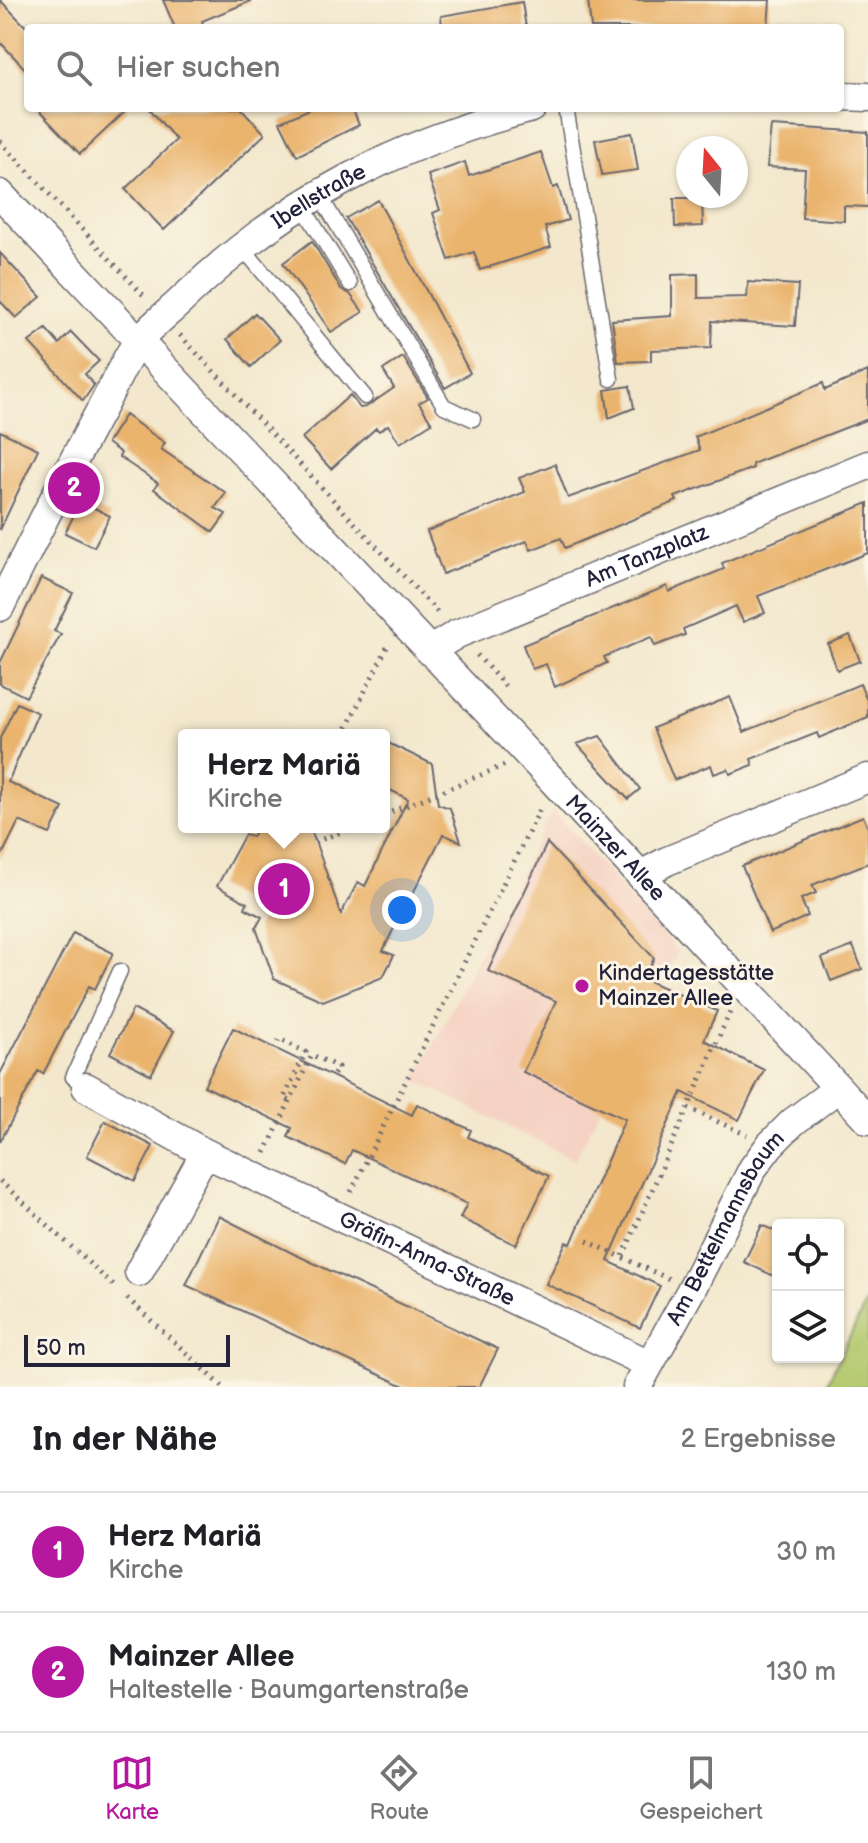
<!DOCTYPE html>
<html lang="de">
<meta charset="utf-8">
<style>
:root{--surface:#fff;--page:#f6f6f6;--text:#202124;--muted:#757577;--line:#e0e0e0;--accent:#b5179e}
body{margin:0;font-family:"Balsamiq Sans",sans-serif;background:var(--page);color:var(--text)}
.controls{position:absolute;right:24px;bottom:24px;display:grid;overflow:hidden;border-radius:8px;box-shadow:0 2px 6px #0004}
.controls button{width:72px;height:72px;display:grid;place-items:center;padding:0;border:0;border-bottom:2px solid var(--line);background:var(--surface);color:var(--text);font:40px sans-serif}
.compass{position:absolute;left:676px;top:136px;width:72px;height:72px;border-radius:50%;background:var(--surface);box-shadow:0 2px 6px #0004;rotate:342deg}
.scale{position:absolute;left:24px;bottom:20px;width:206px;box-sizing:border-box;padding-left:8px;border:4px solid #22223b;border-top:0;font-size:22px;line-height:28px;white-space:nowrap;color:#22223b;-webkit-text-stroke:6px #fcf5e5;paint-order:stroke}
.you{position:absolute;left:402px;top:910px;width:28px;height:28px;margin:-20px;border:6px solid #fff;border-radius:50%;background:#1a73e8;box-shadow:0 0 0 12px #1a73e833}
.badge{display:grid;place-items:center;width:52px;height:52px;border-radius:50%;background:var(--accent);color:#fff;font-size:26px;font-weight:700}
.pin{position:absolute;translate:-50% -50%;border:4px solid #fff;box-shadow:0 2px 8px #0006}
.popup{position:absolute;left:178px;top:729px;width:212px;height:104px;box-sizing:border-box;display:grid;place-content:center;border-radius:8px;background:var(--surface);filter:drop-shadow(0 2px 6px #0005);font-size:26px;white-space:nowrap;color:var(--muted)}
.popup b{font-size:30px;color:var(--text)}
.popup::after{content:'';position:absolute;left:50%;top:100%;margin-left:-16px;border:16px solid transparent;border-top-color:var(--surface)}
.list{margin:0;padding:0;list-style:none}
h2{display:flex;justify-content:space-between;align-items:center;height:104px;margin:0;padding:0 32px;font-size:34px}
h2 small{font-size:26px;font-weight:400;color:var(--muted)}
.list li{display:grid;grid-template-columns:52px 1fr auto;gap:24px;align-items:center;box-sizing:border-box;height:120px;padding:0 32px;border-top:2px solid var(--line)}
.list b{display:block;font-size:30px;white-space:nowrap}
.list p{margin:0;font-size:26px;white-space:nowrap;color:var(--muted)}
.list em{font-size:26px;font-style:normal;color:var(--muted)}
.icon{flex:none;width:44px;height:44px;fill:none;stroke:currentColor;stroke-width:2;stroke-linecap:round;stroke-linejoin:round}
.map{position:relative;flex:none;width:868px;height:1387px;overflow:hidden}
.search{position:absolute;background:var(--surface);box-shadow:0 2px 6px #0004;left:24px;right:24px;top:24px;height:88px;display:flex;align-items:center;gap:20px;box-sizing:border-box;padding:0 28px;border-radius:8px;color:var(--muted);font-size:30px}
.sheet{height:344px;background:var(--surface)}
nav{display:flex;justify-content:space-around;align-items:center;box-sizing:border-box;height:112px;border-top:2px solid var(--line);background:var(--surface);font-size:22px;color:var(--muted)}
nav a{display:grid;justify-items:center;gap:4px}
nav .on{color:var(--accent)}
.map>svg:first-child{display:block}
</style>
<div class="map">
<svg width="868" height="1387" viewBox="0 0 868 1387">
<rect width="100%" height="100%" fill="#fcf5e5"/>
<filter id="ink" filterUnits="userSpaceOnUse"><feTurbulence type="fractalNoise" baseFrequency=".0125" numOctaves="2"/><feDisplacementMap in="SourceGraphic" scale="16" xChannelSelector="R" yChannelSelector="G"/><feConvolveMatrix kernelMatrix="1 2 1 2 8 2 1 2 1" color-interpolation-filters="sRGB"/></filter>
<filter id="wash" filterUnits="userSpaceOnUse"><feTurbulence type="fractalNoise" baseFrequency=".006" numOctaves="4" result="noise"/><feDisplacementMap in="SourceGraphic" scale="32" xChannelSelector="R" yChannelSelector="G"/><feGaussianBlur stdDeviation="1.8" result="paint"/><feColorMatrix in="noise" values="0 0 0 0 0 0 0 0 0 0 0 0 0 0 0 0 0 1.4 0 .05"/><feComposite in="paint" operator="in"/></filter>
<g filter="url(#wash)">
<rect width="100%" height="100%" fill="#f3e8cd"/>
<path fill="#f5d2c3" d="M553 810 678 952 575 1160 415 1080Z"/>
<path fill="#b3c86d" stroke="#6a7554" stroke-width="2" d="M868 1299V1387H825Z"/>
<g id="blocks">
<path fill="#eab46d" d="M0 0 28 29V72L0 42Z
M163 0H251V1L202 21 204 28H175Z
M588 0H770L768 28H591Z
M522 2 526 28H442L441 16Z
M36 108H129L80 154Z
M149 108H241L265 134 164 230 125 189 176 140Z
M312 108H352L359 125 297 156 280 122Z
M771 126 868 132V207L844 206V221L802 218 805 169 767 167Z
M632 133 638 170 602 175 595 140Z
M541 152 553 188 558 186 568 220 545 227 551 247 480 270 474 252 449 260 433 213 440 210 428 175 465 162 469 176Z
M674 198H702L703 226 675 227Z
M378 200 470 373 445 388 346 218Z
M312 241 341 289 350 294 363 312 331 332 283 263Z
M0 253 41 297 16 318 0 301Z
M698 274V298L747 297 748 282 798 285 795 326 712 321 711 348 651 350V361L618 362 612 320 672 316V275Z
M255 313 280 340 251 367 227 339Z
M46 329 59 344 71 332 99 361 85 374 94 385 83 401 29 342Z
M403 357 428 398 419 403 432 423 400 443 388 425 379 431 376 428 331 469 302 438 350 395 360 408 366 407 394 388 383 370Z
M868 371V419L752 464 753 468 675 497 677 501 565 548 561 538 531 550 527 541 443 574 427 531 525 492 519 478 555 464 568 498 700 450 695 437 823 383 825 390Z
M630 386 634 408 609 418 605 390Z
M125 415 165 443 161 449 226 493 215 508 226 514 213 532 154 489 158 483 119 457 121 453 107 443Z
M0 431 38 449 0 530Z
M81 501 110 516 94 547 65 533Z
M868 503V553L758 596 765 613 743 622 736 606 683 629 685 635 655 646 651 637 604 657 607 663 555 687 546 664 532 669 523 645 667 586 669 592 724 569 722 563Z
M41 578 73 593 54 631 61 634 26 697 0 684V663Z
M850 635 860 661 837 670 828 644Z
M860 684 868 703V717L819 738 817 733 751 759 753 765 730 774 728 769 714 774 711 765 674 780 653 728 730 697 744 732Z
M17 703 38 713 8 782 63 808 50 834 19 821 0 859V738Z
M600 736 640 789 628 799 577 744Z
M384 741 432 764 438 804 450 808 461 842 443 834 405 909 390 914 394 928 383 951 394 955 383 977 323 1001 274 979 256 928 262 917 245 908 247 903 217 886 245 834 252 837 257 827H310L341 914 358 882 365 886 408 799 384 787Z
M863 816 868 828V863L812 885 816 893 801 899 808 916 770 933 742 866Z
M547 843 654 958 644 979 717 1011 704 1040 764 1070 739 1120 682 1092 608 1261 660 1286 640 1328 546 1284 566 1242 571 1244 625 1119 523 1072 556 1001 488 971Z
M73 933 113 953 95 989 89 986 43 1074 38 1071 0 1142V1074Z
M853 946 862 969 831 981 822 958Z
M133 1009 174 1031 151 1075 110 1053Z
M233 1028 412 1115 417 1104 471 1130 468 1137 549 1176 516 1245 460 1218 467 1204 352 1150 345 1164 288 1137 292 1128 204 1086Z
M105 1121 153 1146 135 1181 87 1156Z
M219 1216 292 1253 498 1349 479 1387H406L186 1285Z
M762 1225 778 1232V1278L744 1262Z"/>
</g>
</g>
<g filter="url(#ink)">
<use href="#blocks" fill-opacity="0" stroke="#6b676e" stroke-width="2"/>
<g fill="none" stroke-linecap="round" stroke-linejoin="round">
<defs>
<path id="service" d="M566 108 611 379
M319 194 444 406 473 419
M302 205 350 284
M243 248 365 397
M86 1087 73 1077 120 971"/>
<g id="minor">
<path d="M840 96 868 97"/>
<path id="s1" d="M0 194 555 783 868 1120"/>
<path id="s2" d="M0 607C32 542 64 477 99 413 112 390 122 364 137 343 150 326 170 312 185 297 286 200 398 143 532 108"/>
<path id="s3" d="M429 651 457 634 868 465"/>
<path d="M641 875 667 861 868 778"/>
<path id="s4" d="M86 1087 205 1153 649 1364"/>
<path d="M139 1272 205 1153"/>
<path id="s5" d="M637 1387 691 1290 753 1168 770 1145 793 1122 838 1088"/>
</g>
</defs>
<use href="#service" stroke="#6b676e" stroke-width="17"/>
<use href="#minor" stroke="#6b676e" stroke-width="31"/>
<path stroke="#6b676e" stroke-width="5" stroke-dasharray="2 6" stroke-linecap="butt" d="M0 141 146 298
M180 335 440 615
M477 655 505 686
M343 735 389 643
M384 815 505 765
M315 842 354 827
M274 1049 279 1039 306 1052 284 1098 290 1101
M688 1108 747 1135
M265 1153 312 1055 338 1067 333 1076
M0 1181 114 1286
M351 1192 541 807
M587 1241 669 1279
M623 1256 730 1012
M127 1298 223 1387"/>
<use href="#service" stroke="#fff" stroke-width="14"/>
<use href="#minor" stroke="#fff" stroke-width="28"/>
</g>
</g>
<circle fill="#b5179e" stroke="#fcf5e5" stroke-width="3" cx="582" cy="986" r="8"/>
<g text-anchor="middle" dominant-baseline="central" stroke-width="6" stroke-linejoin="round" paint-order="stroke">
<g font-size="22" fill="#22223b" stroke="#fcf5e5">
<text stroke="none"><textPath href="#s2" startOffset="532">Ibellstraße</textPath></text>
<text stroke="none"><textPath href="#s3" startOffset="238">Am Tanzplatz</textPath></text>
<text stroke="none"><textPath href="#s1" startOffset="898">Mainzer Allee</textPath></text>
<text stroke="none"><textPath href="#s5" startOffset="182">Am Bettelmannsbaum</textPath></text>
<text stroke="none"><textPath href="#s4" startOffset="382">Gräfin-Anna-Straße</textPath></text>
</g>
<g font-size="22" fill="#22223b" stroke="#fcf5e5" text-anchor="start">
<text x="598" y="973">Kindertagesstätte<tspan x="598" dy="25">Mainzer Allee</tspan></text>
</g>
</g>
</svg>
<div class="controls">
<button><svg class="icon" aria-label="locate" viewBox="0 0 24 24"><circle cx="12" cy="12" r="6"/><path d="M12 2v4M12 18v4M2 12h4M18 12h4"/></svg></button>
<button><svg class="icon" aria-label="layers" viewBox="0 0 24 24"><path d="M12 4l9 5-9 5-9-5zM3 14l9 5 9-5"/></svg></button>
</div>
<svg class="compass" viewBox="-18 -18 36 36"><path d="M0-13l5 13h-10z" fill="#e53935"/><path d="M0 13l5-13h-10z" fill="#757577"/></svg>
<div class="scale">50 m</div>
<div class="you"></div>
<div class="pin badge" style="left:284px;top:889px">1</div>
<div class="popup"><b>Herz Mariä</b>Kirche</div>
<div class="pin badge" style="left:74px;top:488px">2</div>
<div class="search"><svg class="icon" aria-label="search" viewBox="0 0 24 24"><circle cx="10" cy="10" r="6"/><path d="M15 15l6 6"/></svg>Hier suchen</div>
</div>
<section class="sheet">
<h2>In der Nähe<small>2 Ergebnisse</small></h2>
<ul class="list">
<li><span class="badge">1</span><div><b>Herz Mariä</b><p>Kirche</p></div><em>30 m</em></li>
<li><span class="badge">2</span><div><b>Mainzer Allee</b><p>Haltestelle · Baumgartenstraße</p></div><em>130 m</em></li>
</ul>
</section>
<nav>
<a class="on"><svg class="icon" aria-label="map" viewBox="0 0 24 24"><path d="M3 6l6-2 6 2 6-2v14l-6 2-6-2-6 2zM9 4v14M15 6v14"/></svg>Karte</a>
<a><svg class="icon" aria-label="directions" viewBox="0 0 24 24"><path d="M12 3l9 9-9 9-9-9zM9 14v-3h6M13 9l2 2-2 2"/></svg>Route</a>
<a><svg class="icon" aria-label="saved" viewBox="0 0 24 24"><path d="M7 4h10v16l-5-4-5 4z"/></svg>Gespeichert</a>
</nav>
